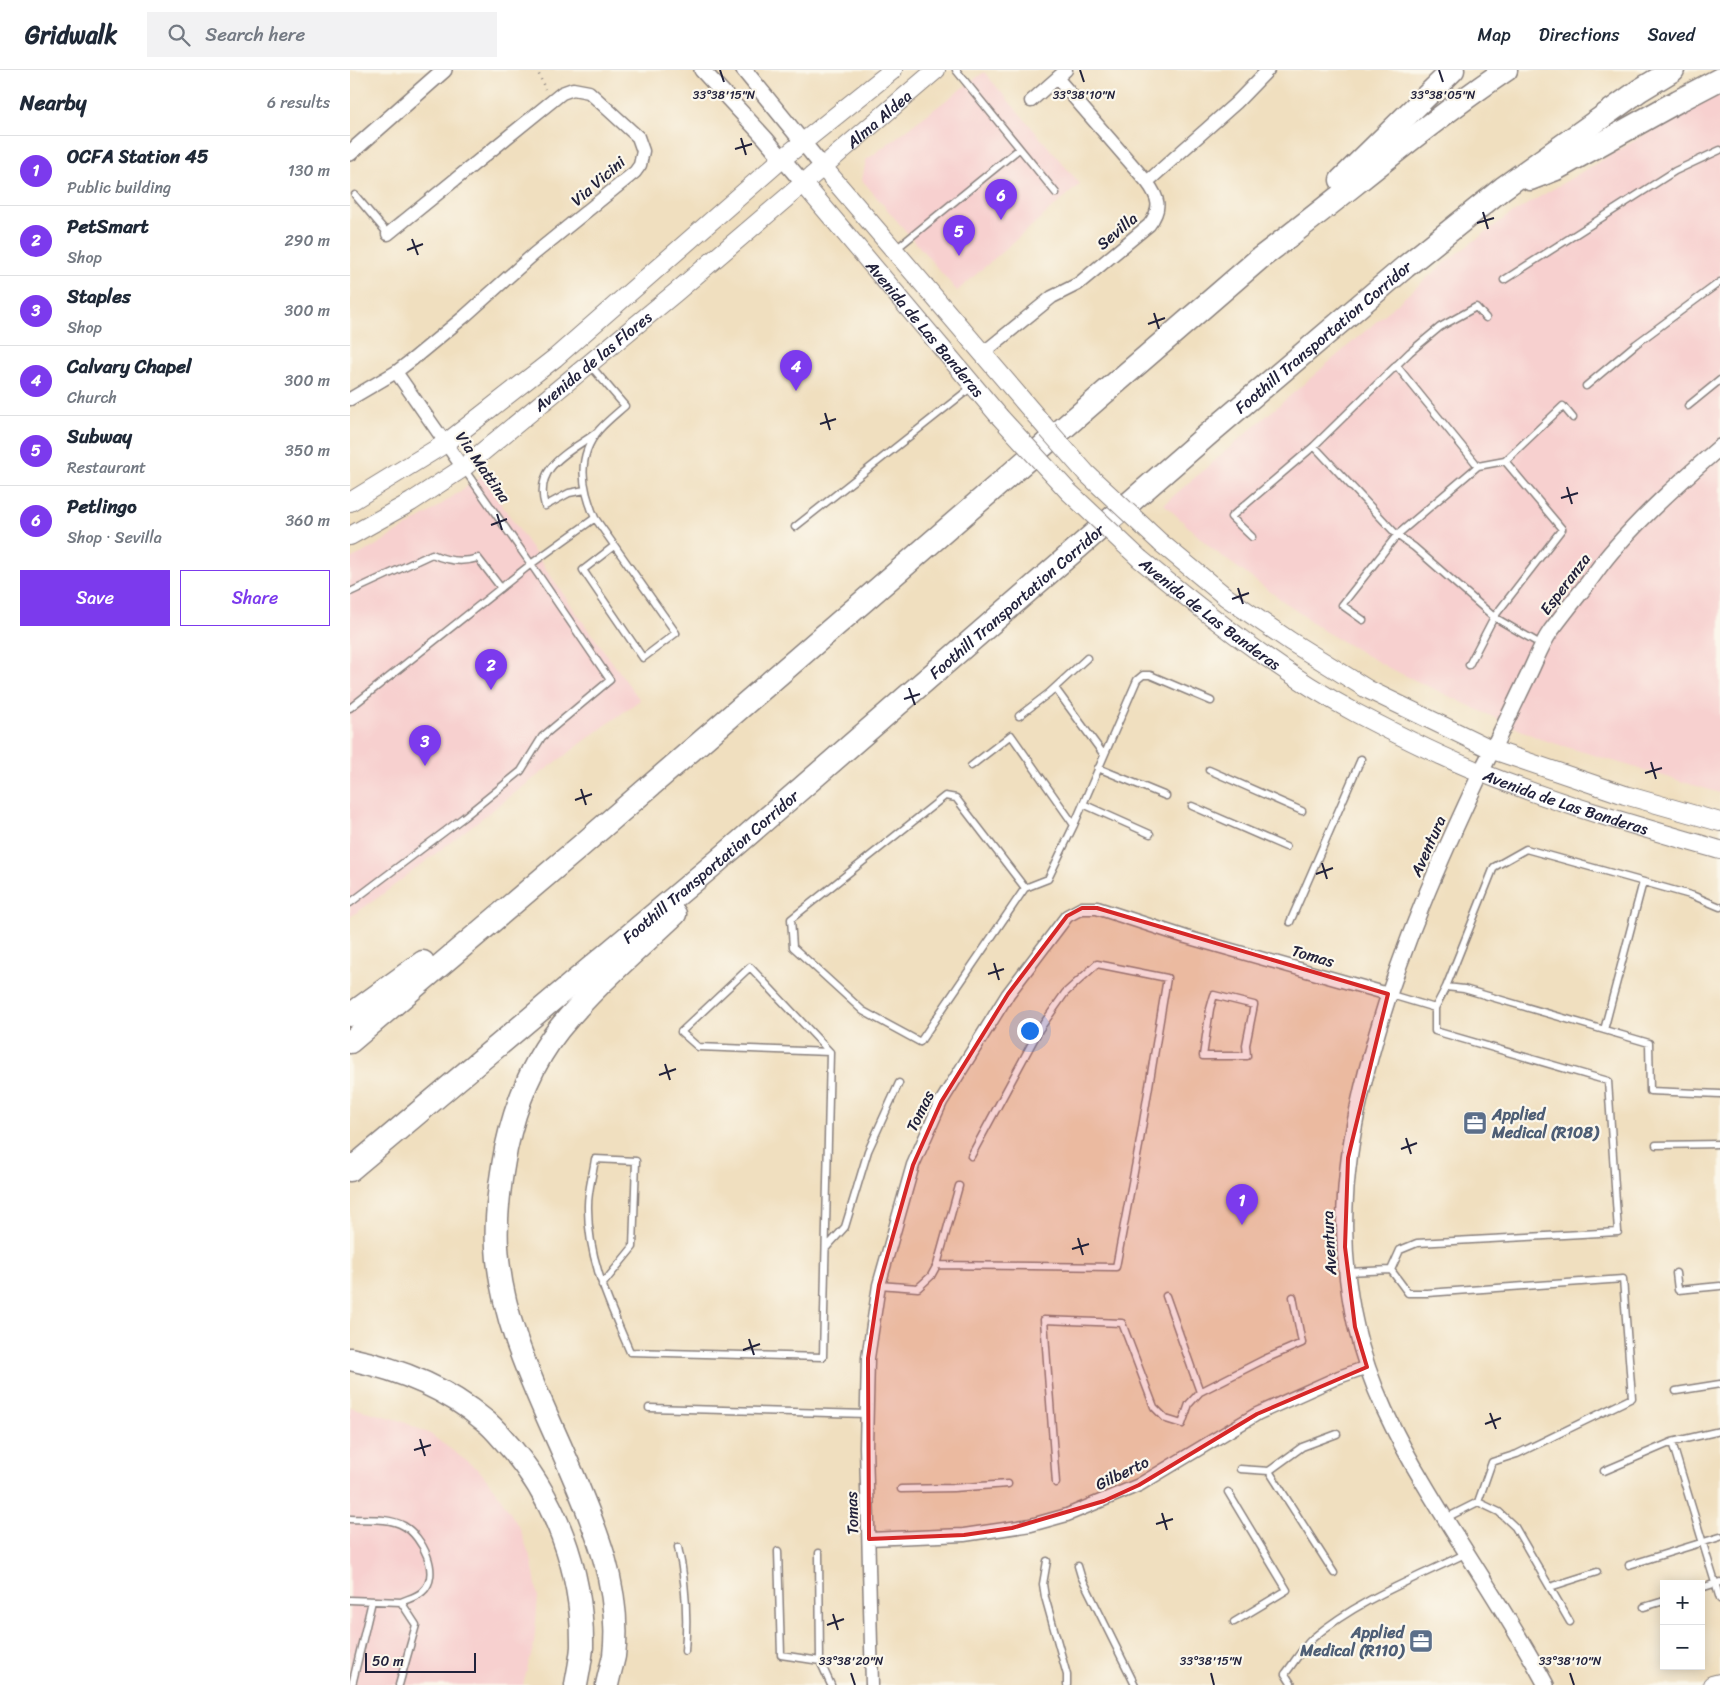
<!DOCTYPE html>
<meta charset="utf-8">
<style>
:root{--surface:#fff;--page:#f2f2f3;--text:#1f2937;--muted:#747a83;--line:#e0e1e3;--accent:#7c3aed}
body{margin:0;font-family:Sriracha,sans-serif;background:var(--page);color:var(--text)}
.controls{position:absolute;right:15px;bottom:15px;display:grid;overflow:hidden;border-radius:0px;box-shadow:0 2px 12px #0003}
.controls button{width:45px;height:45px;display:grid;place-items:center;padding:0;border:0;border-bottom:1px solid var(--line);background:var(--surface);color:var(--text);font:25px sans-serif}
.scale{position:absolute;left:15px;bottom:12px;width:111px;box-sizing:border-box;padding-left:5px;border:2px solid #22223b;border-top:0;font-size:14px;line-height:18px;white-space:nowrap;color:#22223b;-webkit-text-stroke:4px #fbf7ec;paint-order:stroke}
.you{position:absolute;left:679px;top:960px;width:18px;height:18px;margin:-12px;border:4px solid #fff;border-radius:50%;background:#1a73e8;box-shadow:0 0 0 8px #1a73e833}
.badge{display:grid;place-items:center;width:32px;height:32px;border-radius:50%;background:var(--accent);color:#fff;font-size:16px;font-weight:700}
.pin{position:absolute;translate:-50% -41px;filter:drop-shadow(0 1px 2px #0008)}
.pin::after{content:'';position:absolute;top:26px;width:18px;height:15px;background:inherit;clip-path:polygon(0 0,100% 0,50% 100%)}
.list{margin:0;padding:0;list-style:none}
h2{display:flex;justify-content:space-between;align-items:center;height:65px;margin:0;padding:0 20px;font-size:21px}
h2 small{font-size:16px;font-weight:400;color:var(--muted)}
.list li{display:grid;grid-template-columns:32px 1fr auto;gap:15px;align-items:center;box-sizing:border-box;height:70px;padding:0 20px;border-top:1px solid var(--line)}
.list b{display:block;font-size:19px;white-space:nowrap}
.list p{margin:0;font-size:16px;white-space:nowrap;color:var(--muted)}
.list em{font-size:16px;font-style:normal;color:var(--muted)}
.actions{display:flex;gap:10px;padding:15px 20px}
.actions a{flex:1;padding:11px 0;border:1px solid var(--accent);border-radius:0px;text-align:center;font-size:18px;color:var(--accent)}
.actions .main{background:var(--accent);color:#fff}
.icon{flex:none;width:28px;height:28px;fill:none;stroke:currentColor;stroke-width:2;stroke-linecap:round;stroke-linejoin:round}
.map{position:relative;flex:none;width:1370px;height:1615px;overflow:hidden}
header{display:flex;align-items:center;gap:30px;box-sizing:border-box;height:70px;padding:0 25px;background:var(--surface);border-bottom:1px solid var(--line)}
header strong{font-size:24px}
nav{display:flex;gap:28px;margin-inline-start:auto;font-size:18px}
.search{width:350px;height:45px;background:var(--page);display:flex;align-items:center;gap:12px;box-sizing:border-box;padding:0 18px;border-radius:0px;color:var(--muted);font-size:19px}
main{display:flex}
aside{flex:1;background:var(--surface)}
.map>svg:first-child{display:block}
</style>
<header>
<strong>Gridwalk</strong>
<div class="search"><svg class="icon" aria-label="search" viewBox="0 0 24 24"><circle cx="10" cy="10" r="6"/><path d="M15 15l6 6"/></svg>Search here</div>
<nav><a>Map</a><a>Directions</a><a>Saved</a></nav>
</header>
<main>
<aside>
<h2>Nearby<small>6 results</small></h2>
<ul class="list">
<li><span class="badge">1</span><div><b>OCFA Station 45</b><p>Public building</p></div><em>130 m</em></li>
<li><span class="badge">2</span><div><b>PetSmart</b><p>Shop</p></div><em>290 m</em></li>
<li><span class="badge">3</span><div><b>Staples</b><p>Shop</p></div><em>300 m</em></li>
<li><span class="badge">4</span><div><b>Calvary Chapel</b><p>Church</p></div><em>300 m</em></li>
<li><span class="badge">5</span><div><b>Subway</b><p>Restaurant</p></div><em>350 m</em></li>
<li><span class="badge">6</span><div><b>Petlingo</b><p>Shop · Sevilla</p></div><em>360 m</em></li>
</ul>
<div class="actions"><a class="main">Save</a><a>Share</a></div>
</aside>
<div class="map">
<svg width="1370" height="1615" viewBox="0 0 1370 1615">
<rect width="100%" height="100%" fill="#fbf7ec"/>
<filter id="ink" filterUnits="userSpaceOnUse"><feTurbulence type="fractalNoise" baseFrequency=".02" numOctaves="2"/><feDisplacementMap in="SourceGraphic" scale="10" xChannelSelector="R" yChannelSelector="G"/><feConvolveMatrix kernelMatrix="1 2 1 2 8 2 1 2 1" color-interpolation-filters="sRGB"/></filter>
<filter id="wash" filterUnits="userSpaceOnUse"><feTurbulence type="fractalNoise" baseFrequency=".0096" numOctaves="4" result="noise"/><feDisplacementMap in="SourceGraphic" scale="20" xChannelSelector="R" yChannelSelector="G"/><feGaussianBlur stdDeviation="1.12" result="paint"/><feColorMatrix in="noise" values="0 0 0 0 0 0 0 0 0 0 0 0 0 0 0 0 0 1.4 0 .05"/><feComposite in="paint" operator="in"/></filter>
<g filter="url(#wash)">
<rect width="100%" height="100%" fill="#f0dfbf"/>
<path fill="#f7d0cf" d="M634 2 730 114 607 221 512 110 516 90Z
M1370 24V723L1190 669 1039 598 974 561 862 479 814 434 1092 195 1156 147 1314 53Z
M132 406 227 544 290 630 183 709 29 827 0 847V489L20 479 79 443Z
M0 1337 49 1350 80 1364 130 1401 151 1428 170 1459 182 1492 188 1526 184 1574 173 1615H0Z"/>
</g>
<g filter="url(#ink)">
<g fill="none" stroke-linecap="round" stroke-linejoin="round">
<defs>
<path id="service" d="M606 0 706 123
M5 125 38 164
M546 179 669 79
M1154 210 1325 101 1370 80
M240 295 275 336C266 344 257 351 249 360 226 387 232 418 245 448L326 563 293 588 233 500 264 476
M1046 295 1128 396
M1236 316 1286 274 1370 212
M1338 336 1370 310
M964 376 1047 465 1064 477 1144 547 1192 575
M235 420 219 423 195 436C183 396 220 382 246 363
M445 457 623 316
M902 467 881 447 964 376 1060 282 1090 257 1126 237 1136 248
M0 522 82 484C97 491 112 493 128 488L151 518
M1013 550 992 535 1047 465 1128 396 1155 391 1213 336 1223 348
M1119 595 1144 547 1212 459 1155 391
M705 618 754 685
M0 638 181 494 245 448
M669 646 699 623 737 588
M621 696 661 665 724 755
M748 698 816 726
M859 700 952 741
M595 726 606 728 675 818 570 972 513 941 443 877 441 849Z
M733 734 800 764
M842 736 936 777
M675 818 698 809 724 755 787 610 793 605H800L861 631
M0 833 114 747 171 701 192 667 260 610 181 494 114 399
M940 852 1011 689
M1096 917 1114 919 1299 973 1300 1021 1370 1024
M1038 924 1085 938
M864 925 904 935 896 975 897 986H853L860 939Z
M1254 960 1293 812
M1306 1075 1370 1074
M476 1178 495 1157 518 1081 549 1013
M587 1195 766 1197 789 1076 817 908 747 894 715 923 689 960 621 1086
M1041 1200 1050 1180 1067 1173 1268 1162 1258 1011 1085 961V938L1096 917 1144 797 1176 779 1344 826 1370 837
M1041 1200 1058 1223H1077L1273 1209 1282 1328 1167 1384 1142 1392 1128 1432 1096 1448
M997 1202 1041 1200
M1326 1203 1328 1220 1370 1216
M252 1215 283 1177 286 1091 245 1089C243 1104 238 1120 238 1135 237 1188 260 1235 280 1282L473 1287 480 982 400 897 331 962 348 977 480 982
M529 1215 568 1218 581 1206 587 1195 609 1116
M816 1226 850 1322
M1326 1321 1370 1314
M299 1338 517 1344
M1322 1372 1370 1529
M890 1399 919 1401 952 1377 987 1364
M919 1401 984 1503
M1254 1401 1322 1372 1370 1361
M706 1413 694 1250 772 1253 804 1337 816 1349 832 1354 839 1334 850 1322 915 1289 952 1273 943 1227
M551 1419 603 1418 658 1414
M878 1422 937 1520 884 1552
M1128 1432 1149 1442 1165 1457 1220 1552
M0 1449C17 1450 38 1447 54 1456 72 1466 92 1505 72 1522 67 1527 57 1529 51 1532
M328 1477C336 1512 338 1545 335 1581
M428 1481 431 1585 470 1591
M469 1483 470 1591 481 1615
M697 1491 693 1514 695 1527 717 1605V1615
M1279 1495 1370 1467
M728 1496 731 1506 785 1615
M1200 1517 1247 1502
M1351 1518 1370 1512
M0 1530 51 1532 66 1555 49 1615
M1294 1537 1314 1531
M2 1615 22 1531
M942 1615 935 1604C944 1593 952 1578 963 1568 1008 1530 1064 1509 1117 1483"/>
<path id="minor" d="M707 8 797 112
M681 31 716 0
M633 283 702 227 728 214 799 155C812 138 809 128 797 112L886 33 918 0
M46 302 113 398
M0 329 46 302 63 289 115 246 184 184 285 102 290 95 293 81 288 67 239 22 223 19 212 23 38 164
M519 1469 614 1465 681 1455 717 1445 789 1415 907 1344 989 1307 1017 1297
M522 1615 516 1376 518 1288 529 1215 563 1095 591 1032 658 924 717 846 732 838H747L836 867 1038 924"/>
<path id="tertiary" d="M352 0 415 68 453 113
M394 0 473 97
M0 83 94 0
M1196 1615C1160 1547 1115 1483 1076 1417 1046 1367 1019 1315 1006 1257 984 1162 996 1074 1022 981 1049 881 1091 787 1135 694 1150 665 1164 635 1178 606 1185 592 1191 575 1200 562 1211 547 1223 532 1234 518 1244 505 1253 491 1264 479 1296 442 1333 409 1370 377"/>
<g id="secondary">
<path d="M473 97 698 360"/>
<path id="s1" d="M453 113 649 346"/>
<path d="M0 432 96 373 205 288 432 89 543 0"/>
<path id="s2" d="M0 466 61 432 113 398 325 223 586 0"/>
<path d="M811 473 876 527 940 571 1017 619 1143 680 1275 725 1370 752"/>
<path id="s3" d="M790 489C858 545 928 601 1006 643 1046 664 1089 686 1132 703 1209 734 1290 757 1370 780"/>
<path d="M1362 1615 1370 1613"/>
</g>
<g id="motorway">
<path d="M1180 109 1206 99 1328 31 1370 9"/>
<path d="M991 110 1103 0"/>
<path d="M0 945 73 892"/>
<path d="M0 972 232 775 909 189C992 127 1070 58 1156 0"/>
<path id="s4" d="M0 1100 369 790 862 361 1055 197 1153 118 1290 20 1323 0"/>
<path d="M0 1289C48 1299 96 1318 134 1350 141 1355 147 1362 153 1369 205 1425 233 1501 232 1577 231 1590 228 1603 226 1615"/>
<path d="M257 1615C259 1605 262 1595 264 1586 272 1519 245 1456 219 1396 189 1326 151 1254 147 1177 145 1144 150 1111 156 1079 165 1037 182 993 209 959 243 917 286 881 325 844"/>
</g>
</defs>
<use href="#service" stroke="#89807d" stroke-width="9"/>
<use href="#minor" stroke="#89807d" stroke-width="15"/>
<use href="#tertiary" stroke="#89807d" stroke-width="18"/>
<use href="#secondary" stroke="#89807d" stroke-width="20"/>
<use href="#motorway" stroke="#89807d" stroke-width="25"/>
<path stroke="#89807d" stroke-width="2.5" stroke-dasharray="1 4" stroke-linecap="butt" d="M187 0 195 19"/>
<use href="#service" stroke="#fff" stroke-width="6"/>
<use href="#minor" stroke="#fff" stroke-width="12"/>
<use href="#tertiary" stroke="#fff" stroke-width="15"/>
<use href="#secondary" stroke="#fff" stroke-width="18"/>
<use href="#motorway" stroke="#fff" stroke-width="22"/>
<defs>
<path id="secondary-bridge" d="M649 346 718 421 790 489
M698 360 736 403 811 473"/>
</defs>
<use href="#secondary-bridge" stroke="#89807d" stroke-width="20" stroke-linecap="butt"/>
<use href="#secondary-bridge" stroke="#fff" stroke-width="18"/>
</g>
</g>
<path fill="#d62828" fill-opacity="0.2" stroke="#d62828" stroke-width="4" stroke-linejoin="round" d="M732 838H747L1038 924 998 1088 995 1177 1005 1257 1017 1297 907 1344 789 1415 754 1431 662 1458 614 1465 519 1469 518 1288 529 1215 563 1095 591 1032 658 924 717 846Z"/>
<path fill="none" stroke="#22223b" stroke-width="2" d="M370 0 374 12M730 0 734 12M1089 0 1093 12M391 68 396 85M385 79 402 74M1133 142 1138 159M1127 153 1144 148M62 169 68 185M57 180 73 174M804 243 809 259M798 254 815 248M475 343 480 360M470 354 486 349M1217 417 1222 434M1211 428 1228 423M147 444 152 460M141 455 157 449M888 518 893 534M882 529 899 523M559 618 565 635M554 629 570 624M1301 692 1306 709M1295 703 1312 698M231 719 236 735M225 730 242 724M972 793 977 809M966 804 983 798M644 893 649 910M638 904 654 899M315 994 320 1010M309 1005 326 999M1056 1068 1061 1084M1051 1079 1067 1073M728 1168 733 1185M722 1179 739 1174M399 1269 404 1285M393 1280 410 1274M1140 1343 1146 1359M1135 1354 1151 1348M70 1369 75 1386M64 1380 81 1375M812 1443 817 1460M806 1454 823 1449M483 1544 488 1560M477 1555 494 1549M501 1603 505 1615M861 1603 864 1615M1220 1603 1224 1615"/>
<defs>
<symbol id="office-square" viewBox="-11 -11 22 22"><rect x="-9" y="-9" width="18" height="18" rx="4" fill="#5c6f8a" stroke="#fbf7ec"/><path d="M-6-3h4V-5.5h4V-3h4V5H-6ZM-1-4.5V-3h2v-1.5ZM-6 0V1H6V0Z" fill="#fff"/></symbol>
</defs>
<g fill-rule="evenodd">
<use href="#office-square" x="1111" y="1039" width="28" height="28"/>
<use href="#office-square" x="1057" y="1557" width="28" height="28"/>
</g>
<g text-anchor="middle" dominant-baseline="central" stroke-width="4.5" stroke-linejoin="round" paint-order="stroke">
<g font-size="16" fill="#22223b" stroke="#fbf7ec">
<text stroke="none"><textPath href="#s2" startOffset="675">Alma Aldea</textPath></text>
<text transform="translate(248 111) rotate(-41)">Via Vicini</text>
<text transform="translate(767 161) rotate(-40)">Sevilla</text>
<text stroke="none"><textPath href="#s1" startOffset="190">Avenida de Las Banderas</textPath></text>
<text stroke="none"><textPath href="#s4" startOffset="1281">Foothill Transportation Corridor</textPath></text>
<text stroke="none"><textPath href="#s2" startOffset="300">Avenida de las Flores</textPath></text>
<text transform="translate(133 397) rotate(55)">Via Mattina</text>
<text transform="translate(1215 514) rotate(-53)">Esperanza</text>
<text stroke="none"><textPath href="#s4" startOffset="876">Foothill Transportation Corridor</textPath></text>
<text stroke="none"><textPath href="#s3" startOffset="89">Avenida de Las Banderas</textPath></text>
<text stroke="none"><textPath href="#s3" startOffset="494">Avenida de Las Banderas</textPath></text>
<text transform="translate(1078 776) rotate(-66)">Aventura</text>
<text stroke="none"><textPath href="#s4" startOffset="471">Foothill Transportation Corridor</textPath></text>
<text transform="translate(963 886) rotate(16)">Tomas</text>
<text transform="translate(570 1041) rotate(-64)">Tomas</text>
<text transform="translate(979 1173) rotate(-93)">Aventura</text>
<text transform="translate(772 1403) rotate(-26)">Gilberto</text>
<text transform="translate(502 1443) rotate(-92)">Tomas</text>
</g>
<g font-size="16" font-weight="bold" fill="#4e5e75" stroke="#fbf7ec" text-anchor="start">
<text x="1142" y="1044">Applied<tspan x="1142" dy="18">Medical (R108)</tspan></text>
<text x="1054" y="1562" text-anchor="end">Applied<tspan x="1054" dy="18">Medical (R110)</tspan></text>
</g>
</g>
<g font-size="12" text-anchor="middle" fill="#22223b" stroke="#fbf7ec" stroke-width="4.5" stroke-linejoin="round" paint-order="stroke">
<text x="374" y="29">33°38'15"N</text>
<text x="734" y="29">33°38'10"N</text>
<text x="1093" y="29">33°38'05"N</text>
<text x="501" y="1595">33°38'20"N</text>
<text x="861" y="1595">33°38'15"N</text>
<text x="1220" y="1595">33°38'10"N</text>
</g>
</svg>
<div class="controls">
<button>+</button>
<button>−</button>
</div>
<div class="scale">50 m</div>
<div class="you"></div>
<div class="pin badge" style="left:892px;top:1155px">1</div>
<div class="pin badge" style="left:141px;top:620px">2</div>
<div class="pin badge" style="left:75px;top:696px">3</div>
<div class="pin badge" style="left:446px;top:321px">4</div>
<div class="pin badge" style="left:609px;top:186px">5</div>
<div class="pin badge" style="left:651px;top:150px">6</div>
</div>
</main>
